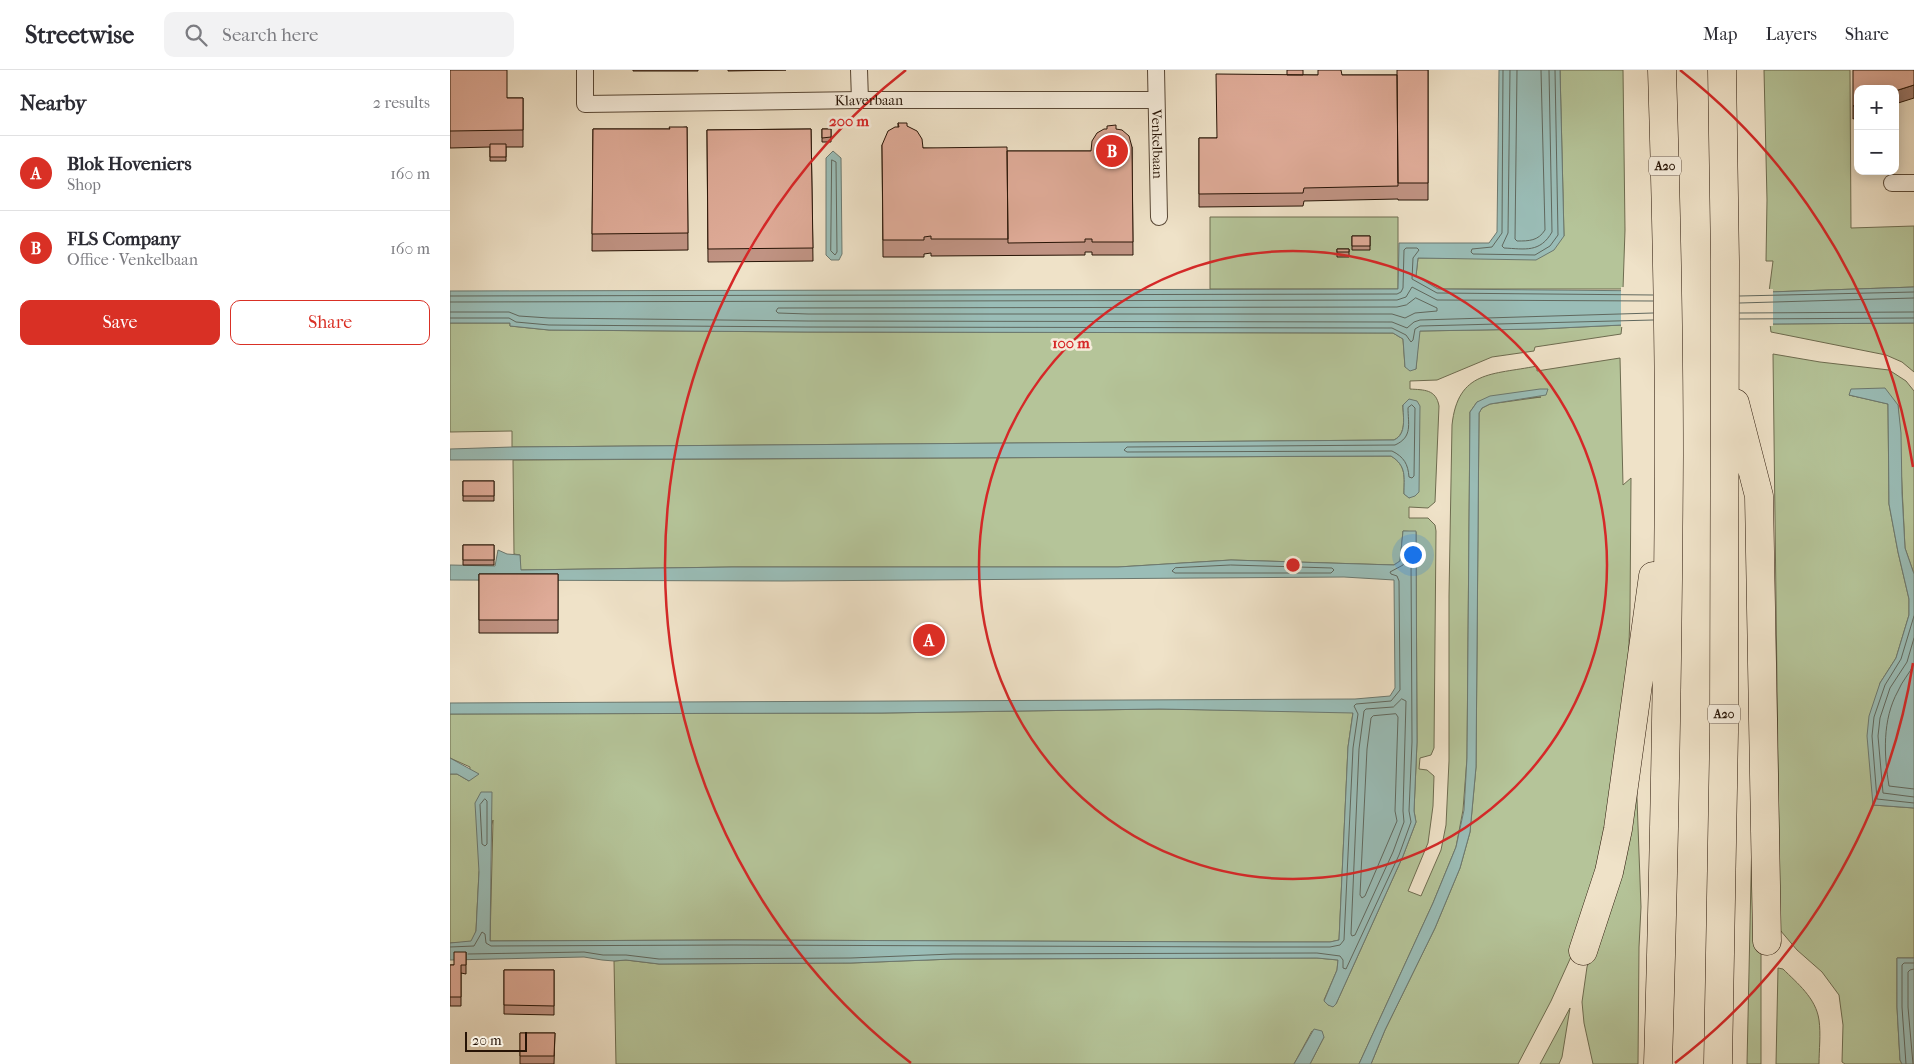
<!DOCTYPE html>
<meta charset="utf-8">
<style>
:root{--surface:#fff;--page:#f2f2f3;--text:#2b2b33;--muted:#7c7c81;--line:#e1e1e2;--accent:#d93025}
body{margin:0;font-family:"IM FELL French Canon",serif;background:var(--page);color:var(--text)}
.controls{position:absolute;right:15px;top:15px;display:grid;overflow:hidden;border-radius:10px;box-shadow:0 2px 12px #0003}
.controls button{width:45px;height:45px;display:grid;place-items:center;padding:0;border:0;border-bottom:1px solid var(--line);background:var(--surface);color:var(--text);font:25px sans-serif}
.scale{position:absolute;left:15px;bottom:12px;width:62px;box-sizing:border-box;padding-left:5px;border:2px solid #271406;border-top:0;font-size:14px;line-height:18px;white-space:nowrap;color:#271406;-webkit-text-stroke:4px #f5ecdb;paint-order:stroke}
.you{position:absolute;left:962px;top:484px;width:18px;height:18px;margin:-12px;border:4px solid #fff;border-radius:50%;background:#1a73e8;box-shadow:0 0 0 8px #1a73e833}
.badge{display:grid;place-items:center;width:32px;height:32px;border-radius:50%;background:var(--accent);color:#fff;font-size:16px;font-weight:700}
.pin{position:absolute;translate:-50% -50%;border:2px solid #fff;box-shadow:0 1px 5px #0006}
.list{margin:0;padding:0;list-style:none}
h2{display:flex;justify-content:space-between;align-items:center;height:65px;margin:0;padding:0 20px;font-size:21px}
h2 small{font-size:16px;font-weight:400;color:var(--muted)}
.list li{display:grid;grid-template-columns:32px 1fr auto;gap:15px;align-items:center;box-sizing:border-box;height:75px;padding:0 20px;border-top:1px solid var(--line)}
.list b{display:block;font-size:19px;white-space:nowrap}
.list p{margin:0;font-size:16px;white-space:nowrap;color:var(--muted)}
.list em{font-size:16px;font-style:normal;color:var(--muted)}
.actions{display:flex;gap:10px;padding:15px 20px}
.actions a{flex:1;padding:11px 0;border:1px solid var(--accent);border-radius:10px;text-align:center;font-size:18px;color:var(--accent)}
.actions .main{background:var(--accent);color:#fff}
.icon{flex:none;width:28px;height:28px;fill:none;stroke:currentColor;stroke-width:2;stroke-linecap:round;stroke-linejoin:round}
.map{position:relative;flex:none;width:1464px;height:994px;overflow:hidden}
header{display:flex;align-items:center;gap:30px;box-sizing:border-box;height:70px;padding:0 25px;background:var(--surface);border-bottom:1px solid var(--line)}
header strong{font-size:24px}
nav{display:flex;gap:28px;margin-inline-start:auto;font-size:18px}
.search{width:350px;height:45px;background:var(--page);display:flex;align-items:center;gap:12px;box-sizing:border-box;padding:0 18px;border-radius:10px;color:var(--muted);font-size:19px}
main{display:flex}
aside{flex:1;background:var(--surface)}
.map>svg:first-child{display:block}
</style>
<header>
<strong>Streetwise</strong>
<div class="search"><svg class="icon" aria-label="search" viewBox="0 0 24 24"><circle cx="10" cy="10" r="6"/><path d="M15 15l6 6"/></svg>Search here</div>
<nav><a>Map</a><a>Layers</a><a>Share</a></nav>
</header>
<main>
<aside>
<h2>Nearby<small>2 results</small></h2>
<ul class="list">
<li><span class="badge">A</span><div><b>Blok Hoveniers</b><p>Shop</p></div><em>160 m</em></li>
<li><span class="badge">B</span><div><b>FLS Company</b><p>Office · Venkelbaan</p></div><em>160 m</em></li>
</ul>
<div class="actions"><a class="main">Save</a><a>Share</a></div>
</aside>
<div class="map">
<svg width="1464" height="994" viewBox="0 0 1464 994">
<rect width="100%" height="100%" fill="#efe2c8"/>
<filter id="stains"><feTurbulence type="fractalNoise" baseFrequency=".004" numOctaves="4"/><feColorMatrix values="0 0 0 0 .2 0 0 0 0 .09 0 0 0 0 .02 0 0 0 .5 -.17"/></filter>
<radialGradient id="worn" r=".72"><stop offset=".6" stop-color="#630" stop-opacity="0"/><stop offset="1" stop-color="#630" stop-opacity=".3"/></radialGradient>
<path fill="#b5c499" stroke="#6e6c50" d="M1110 0H1173L1175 160 1173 219H988L966 206 968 188H1005L1114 166Z
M1314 0H1400L1401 158 1464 156V217L1319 222 1323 191H1316L1317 130Z
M760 147H948V219H760Z
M0 253H60V256L99 260 357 262 943 263 953 269 955 297 966 299 969 261 1089 259 1172 255 1171 264 1085 277 1084 281 1042 287 987 310 960 311V319C974 320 986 319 989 336L985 432 978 438 959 437V448H978L985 455 986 461 984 678 981 685 970 688 969 699 977 700 984 706 983 736 978 773 958 821 971 826 991 780 996 755 999 691V526L1002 355C1008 300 1042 305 1087 296V301L1170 288 1173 415 1181 408 1180 542 1176 670 1167 734 1125 878 1101 931 1068 994H921L935 960 985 858 1010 798 1020 762 1026 697 1029 343 1032 338 1040 334 1091 327 1027 332 1020 342 1017 688 1013 740 1006 777 983 833 909 994H860L874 967 862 961 844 994H166L164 891 176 890 209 894 401 893 503 889 867 888 888 890 887 900 874 930 878 935 883 936 886 934 953 786 966 752 964 741 967 672 966 462 953 461 950 491 944 495 781 490 668 497H282L70 500V485L64 484 63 390 941 386C957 396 954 407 954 424L960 428 953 335C953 348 957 363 944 370L62 377V361L0 362Z
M1464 253V302L1452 292 1436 285 1321 262 1320 254Z
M1323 284 1370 292 1439 300 1456 311 1464 321V504L1455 478 1448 335 1399 325 1438 334 1439 434 1448 482 1459 529V545L1446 588 1430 613 1423 735 1464 738V888H1447V937L1450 990 1452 994H1395L1392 992 1393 955 1389 925 1372 902 1347 880 1330 860Z
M710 639 903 642 898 677 889 870 880 872H804L284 870 40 871 43 750 29 802 26 861 22 872 0 873V704H7L19 711 20 697 0 688V644L432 643Z
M1304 671 1311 858V994H1297Z
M1186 702 1191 837 1189 877 1188 994H1143L1134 953 1132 932 1137 897 1152 845Z
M1328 898 1333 899C1347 913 1366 928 1369 950 1371 964 1369 980 1369 994H1326Z
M1120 938 1112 987 1109 994H1090Z"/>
<path fill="#9abdb7" stroke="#6c7970" d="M1049 0H1110L1114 166 1104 180 1086 190 968 188 966 206 988 219 1319 222 1464 217V253L1172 255 1089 259 970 261 966 299 960 301 955 297 953 269 943 263 357 262 99 260 60 256V253H0V221L948 219 949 173H1039L1047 162Z
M383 81 391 88 392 184 389 190H381L376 185V88Z
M1435 318 1448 335 1451 363 1452 423 1455 478 1464 504V738L1423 735 1417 666 1419 646 1430 613 1446 588 1459 545V529L1448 482 1439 434 1438 334 1399 325 1401 319Z
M1090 319H1098L1096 325 1040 334 1032 338 1029 343 1026 697 1020 762 1010 798 985 858 935 960 921 994H909L983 833 1006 777 1014 740 1017 688 1020 342 1027 332 1040 326Z
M959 329 967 331 970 336 969 422 965 426 959 428 954 424C954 407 957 396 941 386L0 390V379L62 377 944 370C957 364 953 348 953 335Z
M953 461H966L967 672 964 741 966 752 953 786 886 934 883 937 878 935 874 931 887 900 888 890 867 888 503 889 401 893 209 894 176 890 164 891 152 890 134 887 0 890V873L21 871 26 861 29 802 25 733 31 722H42L40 871 284 870 804 872H880L889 870 898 677 903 643 710 639 432 643 0 644V633L905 629 940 626 945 618 944 510 894 507 333 511 0 510V495L45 496 48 480 57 484 70 485 71 500 282 497H668L781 490 944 495 950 491Z
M0 688 29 704 19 711 7 704H0Z
M1447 888H1464V994H1452L1450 990 1447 937Z
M864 959 872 961 874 967 860 994H844Z"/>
<path fill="#efe2c8" d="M1171 217 1323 219V256L1171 257Z"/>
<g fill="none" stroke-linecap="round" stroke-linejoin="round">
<path stroke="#60685e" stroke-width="1" d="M1053 0 1052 163 1042 177 1022 179 1021 182 1023 184 1085 185 1100 176 1108 165 1105 0
M1060 0 1058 163 1052 176 1054 178C1075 179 1090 183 1102 162L1099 0
M1067 0 1065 169 1067 171C1079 171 1088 171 1095 160L1091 0
M382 90 386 92 387 182 385 185 381 181Z
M0 226 947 224 951 222 953 218 954 180 956 178H967L969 180 963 188 962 209 987 223 1203 225
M1290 226 1464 222
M966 228 987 238V241L965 243 955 248 942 244H358L328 243 326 241 328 238 947 237 956 235Z
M0 232 947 230 956 227 962 217 987 230 1203 231
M1290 233 1464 228
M0 242H59L69 246 99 248 358 251 942 252 957 258 964 252 970 250 1203 243
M1290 243 1464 242
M0 248H59L66 252 99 255 357 257 942 258 956 265 961 272 963 270 965 259 970 256 1203 250
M1290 249 1464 248
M962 335 965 338 964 406 962 408 959 407C958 394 954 387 942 381L677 382 674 380 677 377 945 375C963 367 958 354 958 338Z
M781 495 882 498 884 500 881 503H725L722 501 725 498Z
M1464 546 1451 589 1435 615 1424 647 1422 666 1427 729 1464 733
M1464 568 1457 592 1440 618 1430 648 1428 666 1433 723 1464 727
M1464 594C1460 603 1452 611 1448 621 1432 650 1434 685 1439 716L1464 719
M952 629 956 631 953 741 954 752 943 782 905 865 902 866 901 864 909 679 914 641 916 639 943 637Z
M946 644 948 647 945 741 947 751 915 826 912 828 910 825 917 679 921 648 923 646Z
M35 729 37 731V774L35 776 32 774 30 735Z
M0 877 24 876 32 862 35 864 36 873 41 876 284 875 804 877H880L890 875 894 870 903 678 908 644 904 636 906 634 941 631 950 620 949 511 947 506 941 504 940 502 953 495 957 488 961 489 962 672 959 741 961 752 949 785 896 899 893 898V890L890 886 867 883 503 884 401 888 209 889 176 885H153L134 882 18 884
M1456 994 1452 937V895L1454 893H1464
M1463 994 1458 937V902L1460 900 1464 899"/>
<defs>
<g id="minor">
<path id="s1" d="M135 0V34L410 30H706"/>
<path d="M409 0 410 30"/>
<path id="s2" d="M706 0 709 147"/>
<path d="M1442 113H1464"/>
</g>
<path id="motorway" d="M1285 333 1309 426 1317 871
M1133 881 1159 802 1168 759 1203 506
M1208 994C1214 791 1218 588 1219 385 1219 256 1216 128 1212 0
M1268 994 1274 662 1275 191 1272 0"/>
</defs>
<use href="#minor" stroke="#594836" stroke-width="18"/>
<use href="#motorway" stroke="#271406" stroke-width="29"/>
<use href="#minor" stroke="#f5ecdb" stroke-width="16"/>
<use href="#motorway" stroke="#efe2c8" stroke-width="28"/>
</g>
<path fill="#c09383" stroke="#271406" d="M0 0 57 28H73V77H56V91H40V77L0 78Z
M183 0H248V1H183Z
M278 0H336L278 1Z
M978 0V130H948V129L854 131 853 136 749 137V68H766L853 5H947Z
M448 53 457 56 473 78 557 81H641L666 59 682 77 683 185H642V182H635V185L481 186V183L474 184V187H433L432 75 448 57Z
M237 57 238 180 142 181 143 59H219Z
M361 59 363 191 258 192 257 60Z
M372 59H381V72H372Z
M902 166H920V180H902Z
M887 179H899V187H887Z
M13 411H44V431H13Z
M13 475H44V495H13Z
M29 504H108V563H29Z
M16 882V904L11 903V936H0V895H4Z
M54 900H104V945L54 944Z
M70 963H105L104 994H70Z"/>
<path fill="#9c786a" stroke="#271406" d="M1464 15V28L1445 34V21Z
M1408 34V47L1403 49V36Z"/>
<path fill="#dfab98" stroke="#271406" d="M0 0H57V28H73V60L0 61Z
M837 0H853V5H837Z
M868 0H891L892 5H947L948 116 854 118 853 123 749 124V68H767L766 4 868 5Z
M947 0H978V113H948Z
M1403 0H1464V15L1445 21V19H1408V34L1403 36Z
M448 53H457V56L467 61 472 69 473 78 557 77 558 169H481V166L474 167V170H433L432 75 438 61 445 57H449Z
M666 55V59L672 60 679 66 682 77 683 172H642V169H635V172L558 173 557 81H641L642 71 647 63 654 59H657V56Z
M219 57H237L238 163 142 164 143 59H220Z
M361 59 363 178 258 179 257 60Z
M372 59H381V67L372 68Z
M40 74H56V87H40Z
M902 166H920V176H902Z
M887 179H899V182H887Z
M13 411H44V426H13Z
M13 475H44V490H13Z
M29 504H108V550H29Z
M4 882H16V895H11V927H0V895H4Z
M54 900H104V936L54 935Z
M70 963H105L104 986H70Z"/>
<g fill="none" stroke="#d62828" stroke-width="2.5">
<circle cx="843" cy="495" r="314"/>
<path d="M1463 593A628 628 0 0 1 1225 993M461 993A628 628 0 0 1 456 0M1230 0A628 628 0 0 1 1463 397"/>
</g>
<g text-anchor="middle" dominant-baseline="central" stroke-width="5" stroke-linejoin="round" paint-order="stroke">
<g fill="#f5ecdb" stroke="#655546" stroke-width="1">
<rect x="1199" y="86.5" width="32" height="19" rx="4"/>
<rect x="1258" y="634.5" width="32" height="19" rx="4"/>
</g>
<g font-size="12" font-weight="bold" fill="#271406">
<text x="1215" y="96">A20</text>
<text x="1274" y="644">A20</text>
</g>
<g font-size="14" fill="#271406" stroke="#f5ecdb">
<text stroke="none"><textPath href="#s1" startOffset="318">Klaverbaan</textPath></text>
<text stroke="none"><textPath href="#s2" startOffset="74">Venkelbaan</textPath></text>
</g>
</g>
<circle cx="843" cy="495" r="8" fill="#d62828" stroke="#f5ecdb" stroke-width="2.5"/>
<g font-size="15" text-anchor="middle" font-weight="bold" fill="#d62828" stroke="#f5ecdb" stroke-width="5" stroke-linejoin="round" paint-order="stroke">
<text x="399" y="56">200 m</text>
<text x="621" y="278">100 m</text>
</g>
<rect width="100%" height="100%" filter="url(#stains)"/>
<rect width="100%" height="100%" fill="url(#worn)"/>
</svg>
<div class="controls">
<button>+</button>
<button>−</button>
</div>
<div class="scale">20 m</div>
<div class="you"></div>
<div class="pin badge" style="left:479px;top:570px">A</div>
<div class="pin badge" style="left:662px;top:81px">B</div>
</div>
</main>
